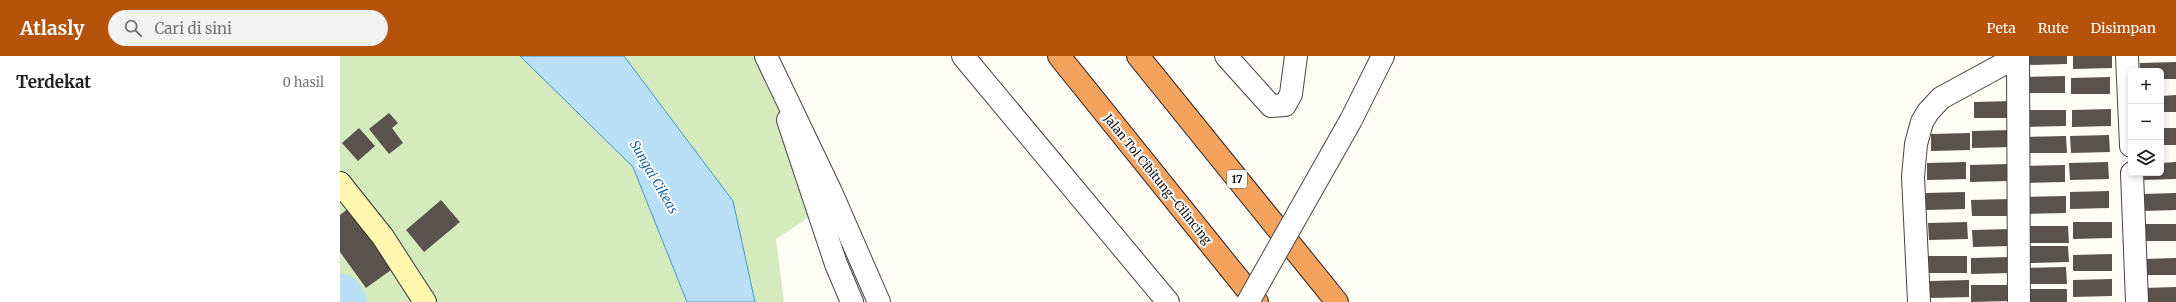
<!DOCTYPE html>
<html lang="id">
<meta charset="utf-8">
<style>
:root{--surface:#fff;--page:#f2f2f2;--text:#202124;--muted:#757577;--line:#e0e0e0;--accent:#b45309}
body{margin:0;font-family:Merriweather,serif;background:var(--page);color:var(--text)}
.controls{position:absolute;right:12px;top:12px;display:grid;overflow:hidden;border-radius:6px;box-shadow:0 2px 6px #0003}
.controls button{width:36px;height:36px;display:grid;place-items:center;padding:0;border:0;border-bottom:1px solid var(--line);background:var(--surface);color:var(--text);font:20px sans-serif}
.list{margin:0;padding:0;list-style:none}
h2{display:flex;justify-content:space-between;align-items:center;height:52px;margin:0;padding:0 16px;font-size:17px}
h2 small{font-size:13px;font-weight:400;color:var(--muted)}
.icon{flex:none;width:22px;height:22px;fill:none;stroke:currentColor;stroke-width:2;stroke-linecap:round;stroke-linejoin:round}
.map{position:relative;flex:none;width:1836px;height:246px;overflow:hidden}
header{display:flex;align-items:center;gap:24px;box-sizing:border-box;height:56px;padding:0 20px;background:var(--accent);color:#fff}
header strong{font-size:19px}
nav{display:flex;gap:22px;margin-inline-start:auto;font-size:14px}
.search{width:280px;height:36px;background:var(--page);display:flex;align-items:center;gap:10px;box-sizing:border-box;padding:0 14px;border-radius:22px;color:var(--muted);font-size:15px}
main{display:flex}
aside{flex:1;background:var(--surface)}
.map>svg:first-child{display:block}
</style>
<header>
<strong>Atlasly</strong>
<div class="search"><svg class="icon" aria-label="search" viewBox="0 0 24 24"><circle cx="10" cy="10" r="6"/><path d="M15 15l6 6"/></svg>Cari di sini</div>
<nav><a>Peta</a><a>Rute</a><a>Disimpan</a></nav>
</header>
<main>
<aside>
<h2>Terdekat<small>0 hasil</small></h2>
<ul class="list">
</ul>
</aside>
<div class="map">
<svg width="1836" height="246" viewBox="0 0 1836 246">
<rect width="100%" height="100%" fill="#fffdf5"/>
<path fill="#d5ebbd" d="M0 0H180L293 111 347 246H7L0 236Z
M284 0H426L478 155 436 183 444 246H415L393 145Z"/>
<path fill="#b9e0f7" stroke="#3f96cf" d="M180 0H284L393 145 415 246H347L293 111Z"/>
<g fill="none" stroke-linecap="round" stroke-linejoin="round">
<path stroke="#b9e0f7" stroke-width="45" d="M0 240 4 246"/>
</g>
<path fill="#5a524d" d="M1688 0H1727V8L1688 9Z
M1733 0H1772V12L1733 13Z
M1836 6V23H1821V15H1800V7Z
M1725 20V37H1686V21Z
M1770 21V38H1731V22Z
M1836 39V56H1821V40Z
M1673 45V62H1634V46Z
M1771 53V70L1732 71V54Z
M1687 54H1726V70L1687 71Z
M49 57 58 67 52 72 63 87 49 98 29 73Z
M19 72 35 90 18 105 2 87Z
M1821 72H1836V89H1821Z
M1671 74V91L1632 92V75Z
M1630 77V94L1591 95V78Z
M1769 79 1770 96 1731 97 1730 80Z
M1726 80 1727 97H1688L1687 81Z
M1626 106V123L1587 124V107Z
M1768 106 1769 123 1730 124 1729 107Z
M1836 106V123L1801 124V117H1821V107Z
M1668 108 1669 125 1630 126V109Z
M1725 109V126L1686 127V110Z
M1769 135V152L1730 153V136Z
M1625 136V153L1586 154V137Z
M1836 137V154L1803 155V138Z
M1726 140V157L1687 158V141Z
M1670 143 1671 160H1632L1631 144Z
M101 144 120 166 84 196 66 174Z
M14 148 58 209 26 232 0 196V159Z
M1627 166 1628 183 1589 184 1588 167Z
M1733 166H1772V182L1733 183Z
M1806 168H1836V185H1806Z
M1689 170H1728L1729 187H1690Z
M1671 173V190L1633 191 1632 174Z
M1689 190H1728L1729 206 1690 207Z
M1772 198V215H1733V199Z
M1588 200H1627V217H1588Z
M1670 201V217L1631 218V202Z
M1836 202V219H1804V203Z
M1726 211 1727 228H1688L1687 212Z
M1772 223V240L1733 241V224Z
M1629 224V241L1590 242V225Z
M1631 229H1670V245L1631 246Z
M1836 231V246H1804V232Z
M1688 233H1727V246H1688Z"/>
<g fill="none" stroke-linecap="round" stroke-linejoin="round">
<defs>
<path id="minor" d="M886 0 931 50 945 49 951 38 956 0
M1678 0 1679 246
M1787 0 1791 90
M448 64 496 208 512 246
M1792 117 1797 246
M1579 246 1573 121 1576 88 1582 66 1588 56 1601 42 1678 0"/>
<path id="tertiary" d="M426 0 491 136 539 246
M623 0 828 246
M1011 64 1043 0"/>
<path id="secondary" d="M0 127 43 181 85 246"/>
<path id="motorway" d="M719 0 917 246
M798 0 997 246"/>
</defs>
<use href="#minor" stroke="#444" stroke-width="24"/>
<use href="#tertiary" stroke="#444" stroke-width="24"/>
<use href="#secondary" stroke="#333" stroke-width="24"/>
<use href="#motorway" stroke="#222" stroke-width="24"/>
<use href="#minor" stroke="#fff" stroke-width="22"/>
<use href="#tertiary" stroke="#fff" stroke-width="22"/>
<use href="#secondary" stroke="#fff6b0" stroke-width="22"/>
<use href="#motorway" stroke="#f5a25d" stroke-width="22"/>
<defs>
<path id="tertiary-bridge" d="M908 246 1011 64"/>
</defs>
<use href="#tertiary-bridge" stroke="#444" stroke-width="24" stroke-linecap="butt"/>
<use href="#tertiary-bridge" stroke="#fff" stroke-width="22"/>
</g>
<g text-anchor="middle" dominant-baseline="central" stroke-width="4" stroke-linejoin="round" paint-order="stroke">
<rect fill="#fff" stroke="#585858" stroke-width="1" x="887" y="114" width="20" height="18" rx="3"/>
<g font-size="11" font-weight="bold" fill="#111">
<text x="897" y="123">17</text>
</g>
<g font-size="12" fill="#111" stroke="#fff">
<text transform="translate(818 123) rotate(51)">Jalan Tol Cibitung–Cilincing</text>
</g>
<g font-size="13" font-style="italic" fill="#1768a6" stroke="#fff">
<text transform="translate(314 121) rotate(60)">Sungai Cikeas</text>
</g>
</g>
</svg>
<div class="controls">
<button>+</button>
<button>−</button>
<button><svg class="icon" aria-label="layers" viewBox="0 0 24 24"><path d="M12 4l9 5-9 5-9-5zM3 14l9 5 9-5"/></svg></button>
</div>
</div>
</main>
